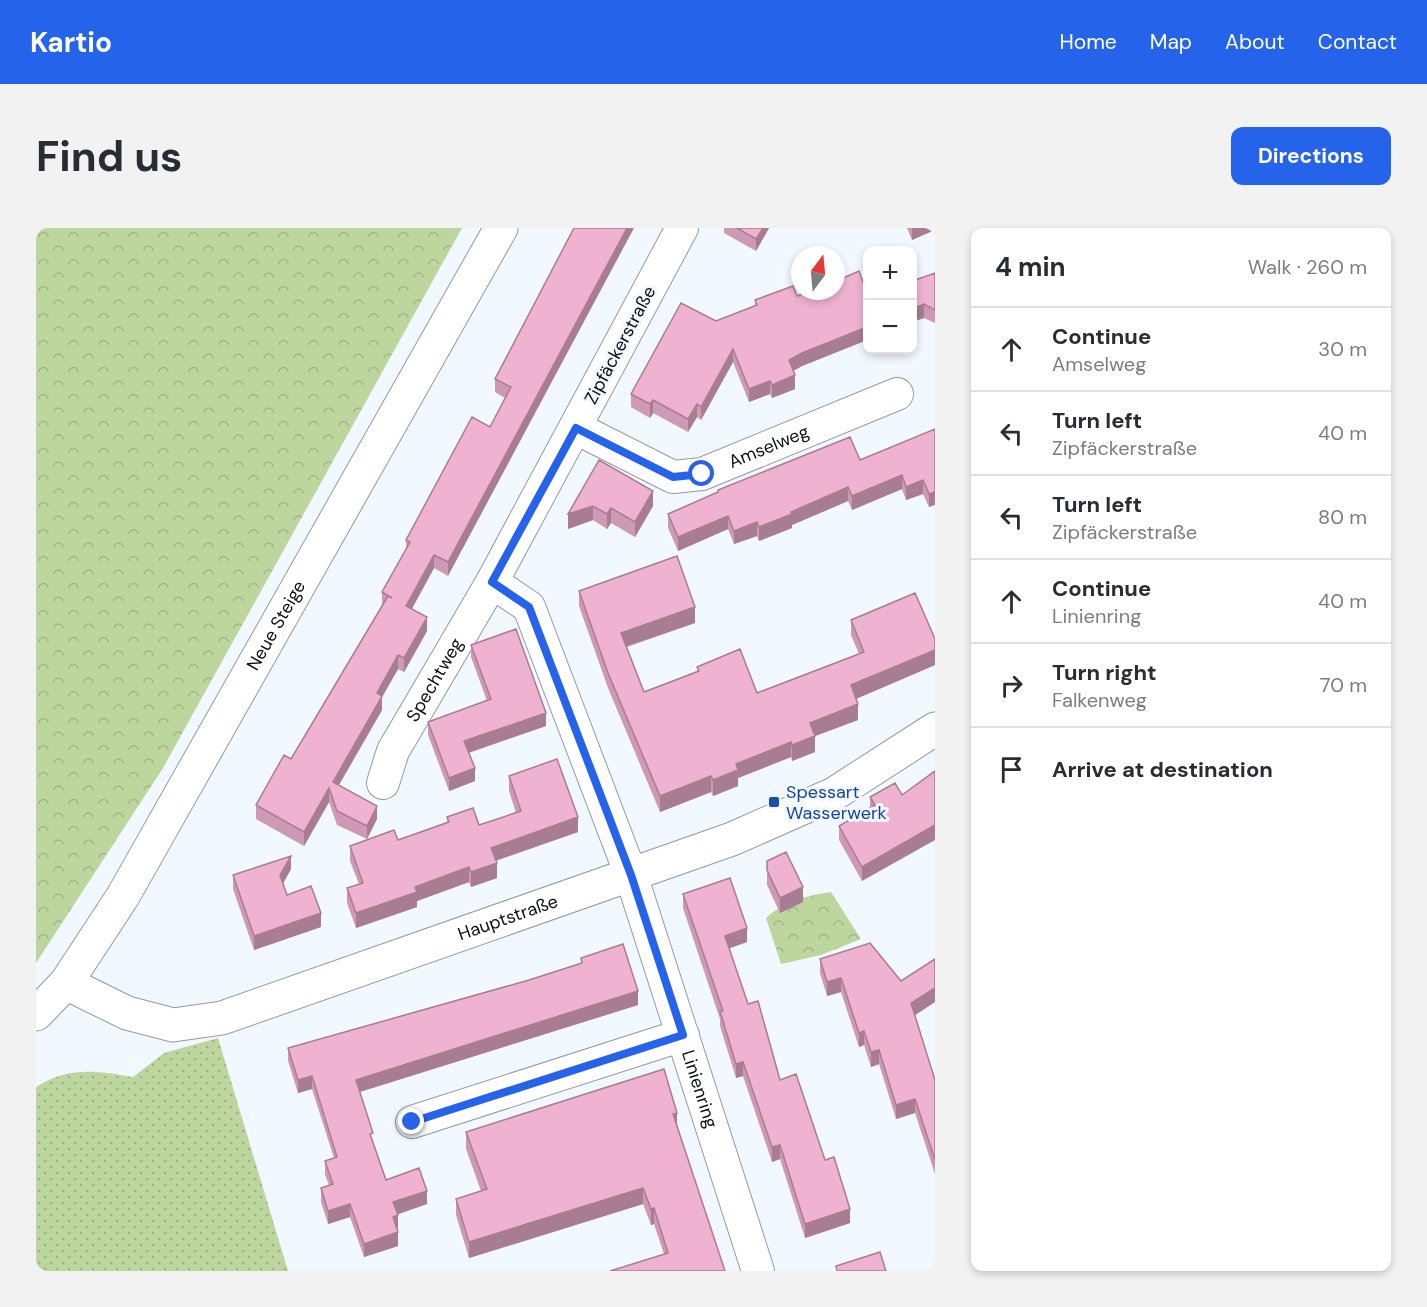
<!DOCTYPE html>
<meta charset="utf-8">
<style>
:root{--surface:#fff;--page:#f2f2f3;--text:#2b2b33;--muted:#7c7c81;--line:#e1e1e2;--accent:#2563eb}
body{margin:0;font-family:"DM Sans",sans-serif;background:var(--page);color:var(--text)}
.controls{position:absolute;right:18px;top:18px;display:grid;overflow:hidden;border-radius:12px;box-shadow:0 3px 9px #0003}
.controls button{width:54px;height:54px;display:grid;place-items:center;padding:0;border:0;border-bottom:2px solid var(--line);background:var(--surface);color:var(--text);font:30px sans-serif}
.compass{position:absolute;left:755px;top:18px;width:54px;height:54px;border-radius:50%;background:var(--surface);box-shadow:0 3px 9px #0003;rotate:16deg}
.stop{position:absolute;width:18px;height:18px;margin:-14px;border:4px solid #2563eb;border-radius:50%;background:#fff}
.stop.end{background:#2563eb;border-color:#fff;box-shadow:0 2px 6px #0008}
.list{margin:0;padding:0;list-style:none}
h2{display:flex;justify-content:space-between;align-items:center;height:78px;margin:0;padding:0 24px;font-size:26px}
h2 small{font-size:20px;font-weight:400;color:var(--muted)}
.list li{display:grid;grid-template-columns:39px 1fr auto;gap:18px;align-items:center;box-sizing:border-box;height:84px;padding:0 24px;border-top:2px solid var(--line)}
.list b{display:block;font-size:22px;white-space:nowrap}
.list p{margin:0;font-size:20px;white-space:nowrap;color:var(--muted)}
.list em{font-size:20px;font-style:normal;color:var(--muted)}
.icon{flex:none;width:33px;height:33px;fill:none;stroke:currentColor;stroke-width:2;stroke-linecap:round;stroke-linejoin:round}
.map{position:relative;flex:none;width:899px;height:1043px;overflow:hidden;border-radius:12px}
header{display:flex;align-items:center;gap:36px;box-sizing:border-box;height:84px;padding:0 30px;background:var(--accent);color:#fff}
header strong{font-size:28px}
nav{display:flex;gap:33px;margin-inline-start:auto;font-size:21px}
.intro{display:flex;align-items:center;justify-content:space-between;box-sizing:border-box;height:144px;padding:0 36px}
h1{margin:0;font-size:42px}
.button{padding:15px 27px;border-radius:12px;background:var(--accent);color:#fff;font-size:21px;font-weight:700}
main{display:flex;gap:36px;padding:0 36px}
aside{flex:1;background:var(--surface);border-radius:12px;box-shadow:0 3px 9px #0003}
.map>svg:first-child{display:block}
</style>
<header>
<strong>Kartio</strong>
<nav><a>Home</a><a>Map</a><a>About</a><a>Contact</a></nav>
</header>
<div class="intro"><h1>Find us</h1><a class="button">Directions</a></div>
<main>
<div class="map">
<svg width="899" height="1043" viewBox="0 0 899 1043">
<defs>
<pattern id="grass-dots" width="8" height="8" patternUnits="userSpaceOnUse" patternTransform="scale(1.5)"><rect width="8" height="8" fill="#bdd69e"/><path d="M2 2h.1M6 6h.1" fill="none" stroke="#a1b687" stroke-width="1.8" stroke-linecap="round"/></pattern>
<pattern id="forest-crowns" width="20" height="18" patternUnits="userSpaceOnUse" patternTransform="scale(1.5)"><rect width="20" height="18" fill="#bdd69e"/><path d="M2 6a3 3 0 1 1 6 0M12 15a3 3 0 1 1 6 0" fill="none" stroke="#a1b687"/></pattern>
</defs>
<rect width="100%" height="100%" fill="#f2f8ff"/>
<path fill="url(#grass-dots)" d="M182 810 252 1043H0V859C33 838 61 843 97 849L128 825Z"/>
<path fill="url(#forest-crowns)" d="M0 0H426L127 540 0 735Z
M795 664 825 711 785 727 745 736 730 690C750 672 769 668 795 664Z"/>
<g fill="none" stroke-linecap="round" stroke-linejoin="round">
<defs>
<g id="street">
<path id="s1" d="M646 0 456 354 493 379 595 647 722 1043"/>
<path id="s2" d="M540 200 637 249 666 246 861 166"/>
<path id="s3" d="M347 555 357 523 456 354"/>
<path d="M376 894 647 807"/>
</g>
<g id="secondary">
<path id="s4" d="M30 755 91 785 137 797 186 790 696 611 798 566 899 501"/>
<path id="s5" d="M0 786 30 755 87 668 465 0"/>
</g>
</defs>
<use href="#street" stroke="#949aa0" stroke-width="34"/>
<use href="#secondary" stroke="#949aa0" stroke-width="35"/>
<use href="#street" stroke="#fff" stroke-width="32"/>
<use href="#secondary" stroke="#fff" stroke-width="33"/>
</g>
<path fill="#ce99b4" d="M538 0 412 348 398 340 376 381 391 403 368 444 362 441 346 469V482L303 557 341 591 331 611 301 597 293 574 268 618 220 591V577L255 531 346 377V364L370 322V312L454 199 469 170 459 164V151Z
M688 0H733L720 23 688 5Z
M871 0H899L876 12Z
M899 45V95L888 90 876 94V53Z
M831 65V112L766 138 757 143 759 161 736 170 734 166 713 174 697 134 665 192 661 189 652 204 617 185 614 190 595 179V166L680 93 719 78V72L761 68Z
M899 201 893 279 887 266 870 272 866 261 816 282 812 273 756 297V300L723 313 721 308 698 316 692 301 642 323 632 300V286L682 265V262L824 232Z
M563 232 617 278 599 309 575 295 571 301 557 292 532 301Z
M543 363 659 395 591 419 608 464 661 443V439L721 465 823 426 815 407V392L899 411V437L820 471 822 492 779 508V524L756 533 755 529 702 550V558L677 568 675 564 624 584 572 460 543 378Z
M435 417 510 498 433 525 439 553 413 563 392 507V494L451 473 435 429Z
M473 548 542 604 460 633 461 650 435 659 433 654 381 673V679L320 700 311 675V660L323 656 314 633V618L362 612 411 594V589L443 597 480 585 473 563Z
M859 555 826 653 803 612V598L834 580V569Z
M731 633 767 674 744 685 731 657Z
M255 641 247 655 251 667 285 699 218 722 197 661V647Z
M647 666 711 714 693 720 712 776 744 852 789 932 814 995 769 1010 744 931 736 934 707 848 700 850 684 798V791L647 680Z
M545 730 602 777 324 864 337 915 350 952 391 976 361 986 362 1001H361L362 1018 328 1029 314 989 292 996 285 974V960L293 957 289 947V933L298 930 276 861 262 865 252 833V820L493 752 545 735Z
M784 731 879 787 899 852V946L879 885 860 891 843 836 835 839 828 817 823 819 805 764 791 768 784 745Z
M641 899 689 1043 628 1026 618 996 615 997 607 976 433 1030 420 987V971L445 963 430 921V904Z"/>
<path fill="#a87d92" d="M591 0H598L412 348V334Z
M727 0H733L720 23V11Z
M876 0H899V2L876 12Z
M888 76V90L876 94V81Z
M831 99V112L766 138 753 145V132L766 125Z
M697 121V134L665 192V179Z
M759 147V161L736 170V157Z
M734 153V166L713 174V161Z
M617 172V185L614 190V176Z
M661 176V189L652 204V191Z
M866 247V261L816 282V268Z
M887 252V266L870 272V259Z
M812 259V273L756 297V300L723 313V299L755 284Z
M617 263V278L599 309V294Z
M899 264V277L893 279V266Z
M557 278V292L532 301V286Z
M575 280V295L571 301V286Z
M692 288V301L642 323V309Z
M721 294V308L698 316V303Z
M398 327V340L370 391V378Z
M659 379V395L585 420V405Z
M391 389V403L368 444V430Z
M899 422V437L815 473V457Z
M362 427V441L346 469V482L297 567V554L341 465Z
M822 476V492L779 508V524L756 533V517L774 495Z
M510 485V498L428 526V513Z
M755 514V529L702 550V558L677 568V552L700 536Z
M439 540V553L413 563V550Z
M675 548V564L624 584V568Z
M293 560V574L268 618V604Z
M341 578V591L331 611V598Z
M542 589V604L455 634V620Z
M899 597V612L826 653V639Z
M255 628V641L244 661V647Z
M461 635V650L435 659V644Z
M433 639V654L381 673V679L320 700V685L379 659Z
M767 659V674L744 685V670Z
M285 685V699L218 722V708Z
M711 700V714L689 722V708Z
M805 750V764L791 768V754Z
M899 760V774L875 790V775Z
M602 763V777L320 865V852Z
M828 803V817L823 819V805Z
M843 822V836L835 839V824Z
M707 834V848L700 850V836Z
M276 848V861L262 865V852Z
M879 871V885L860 891V877Z
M641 885V901L637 886Z
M744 917V931L736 934V919Z
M607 960V976L433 1030V1014Z
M391 963V976L357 988V974Z
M314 976V989L292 996V983Z
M618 980V996L615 997V981Z
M814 981V995L769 1010V996Z
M362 987V1001L357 1002V989Z
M362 1004V1018L328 1029V1016Z"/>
<path fill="#f0b2d1" stroke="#a87d92" stroke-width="1.5" d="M538 0H591L412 334 398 327 370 378 391 389 368 430 362 427 341 465 346 468 297 554 341 578 331 598 301 583 293 560 268 604 220 577 248 527 255 531 352 368 356 370 346 364 374 314 370 312 436 189 454 199 475 159 459 151Z
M701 0H727L720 11Z
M823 43 831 65V99L766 125 753 132 759 147 736 157 734 153 713 161 697 121 665 179 661 176 652 191 617 172 614 176 595 166 645 75 680 93 721 77 719 72 757 58 761 68 774 63H800V53Z
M899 45V82L888 76 876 81V53Z
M899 201V264L893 266 887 252 870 259 866 247 816 268 812 259 755 284 756 286 723 299 721 294 698 303 692 288 642 309 632 286 682 264V262L814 209 824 232Z
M563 232 617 263 599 294 575 280 571 286 557 278 532 286Z
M641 328 659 379 585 405 608 464 663 443 661 439 704 421 721 465 828 424 815 392 879 365 899 411V422L815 457 822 476 774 495 779 508 756 517 755 514 700 536 702 542 677 552 675 548 624 568 572 445 543 363Z
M480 401 510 485 428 513 439 540 413 550 392 494 455 471 435 417Z
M521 531 542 589 455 620 461 635 435 644 433 639 379 659 381 664 320 685 311 660 327 655 314 618 358 602 362 612 413 594 411 589 437 580 443 597 485 583 473 548Z
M899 543V597L826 639 803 598 839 577 834 569 859 555 866 567Z
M750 624 767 659 744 670 731 642V633Z
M255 628 244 647 251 667 275 658 285 685 218 708 197 647Z
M694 650 711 700 689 708 712 776 722 773 744 852 760 846 789 932 798 929 814 981 769 996 744 917 736 919 707 834 700 836 684 783H687L647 666Z
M834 715 865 753 899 731V760L875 775 899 852V932L879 871 860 877 843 822 835 824 828 803 823 805 805 750 791 754 784 731Z
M587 716 602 763 320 852 337 905 334 906 350 952 383 940 391 963 357 974 362 987 357 989 362 1004 328 1016 314 976 292 983 285 960 297 956 289 933 301 929 276 848 262 852 252 820 493 752 546 735 545 730Z
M628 841 641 885 637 886 689 1043H574L632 1025 618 980 615 981 607 960 433 1014 420 971 451 961 430 904Z
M844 1024 850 1043H801L800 1038Z"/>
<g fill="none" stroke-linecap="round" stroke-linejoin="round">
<path stroke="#2563eb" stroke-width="8" d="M376 894 647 807 595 647 493 379 456 354 540 200 637 249 666 246"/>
</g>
<rect fill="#1a4fb4" stroke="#f2f8ff" stroke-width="2" x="732" y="568" width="12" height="12" rx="3"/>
<g text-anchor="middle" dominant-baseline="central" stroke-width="6" stroke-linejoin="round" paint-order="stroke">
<g font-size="18" fill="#0d0f11" stroke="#f2f8ff">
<text transform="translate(584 117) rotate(-62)">Zipfäckerstraße</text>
<text stroke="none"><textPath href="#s2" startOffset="210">Amselweg</textPath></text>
<text stroke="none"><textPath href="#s5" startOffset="458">Neue Steige</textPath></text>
<text stroke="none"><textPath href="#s3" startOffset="116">Spechtweg</textPath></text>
<text stroke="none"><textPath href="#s4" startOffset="468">Hauptstraße</textPath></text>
<text stroke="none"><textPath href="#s1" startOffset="958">Linienring</textPath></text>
</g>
<g font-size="18" fill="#164399" stroke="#f2f8ff" text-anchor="start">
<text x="750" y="564">Spessart<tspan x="750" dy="21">Wasserwerk</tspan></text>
</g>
</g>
</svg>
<div class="controls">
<button>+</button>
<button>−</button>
</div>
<svg class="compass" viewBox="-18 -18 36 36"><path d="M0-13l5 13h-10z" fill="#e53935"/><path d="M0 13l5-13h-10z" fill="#7c7c81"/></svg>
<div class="stop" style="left:666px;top:246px"></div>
<div class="stop end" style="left:376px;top:894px"></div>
</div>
<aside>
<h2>4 min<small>Walk · 260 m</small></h2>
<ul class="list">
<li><svg class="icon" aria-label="ahead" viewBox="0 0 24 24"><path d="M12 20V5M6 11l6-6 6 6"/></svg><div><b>Continue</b><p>Amselweg</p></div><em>30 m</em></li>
<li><svg class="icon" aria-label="left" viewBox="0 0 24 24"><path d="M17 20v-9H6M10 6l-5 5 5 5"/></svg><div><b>Turn left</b><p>Zipfäckerstraße</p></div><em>40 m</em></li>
<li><svg class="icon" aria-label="left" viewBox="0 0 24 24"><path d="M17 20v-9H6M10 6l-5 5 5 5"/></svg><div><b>Turn left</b><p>Zipfäckerstraße</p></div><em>80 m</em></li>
<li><svg class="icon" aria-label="ahead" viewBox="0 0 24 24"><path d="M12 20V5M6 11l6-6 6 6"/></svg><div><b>Continue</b><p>Linienring</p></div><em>40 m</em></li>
<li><svg class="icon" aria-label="right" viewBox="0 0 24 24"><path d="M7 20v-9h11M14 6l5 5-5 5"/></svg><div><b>Turn right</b><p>Falkenweg</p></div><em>70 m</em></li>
<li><svg class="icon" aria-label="arrive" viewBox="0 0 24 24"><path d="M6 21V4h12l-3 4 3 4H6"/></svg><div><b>Arrive at destination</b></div></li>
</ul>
</aside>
</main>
